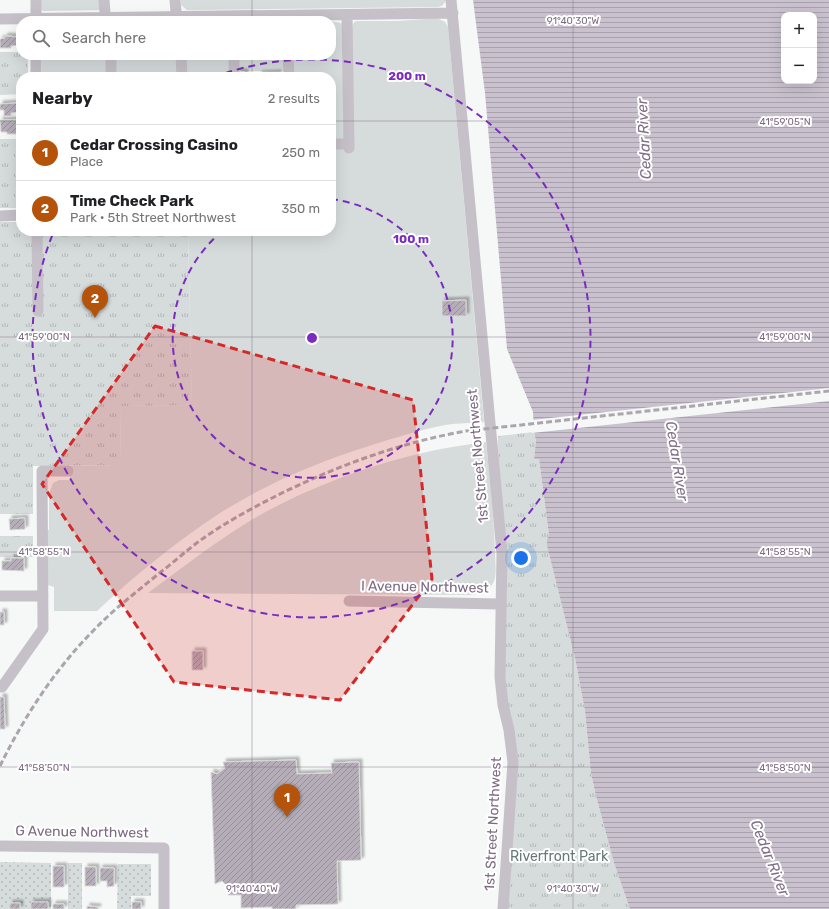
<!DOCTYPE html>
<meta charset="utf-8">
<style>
:root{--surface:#fff;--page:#f6f6f6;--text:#202124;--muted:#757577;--line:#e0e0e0;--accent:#b45309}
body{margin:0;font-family:Rubik,sans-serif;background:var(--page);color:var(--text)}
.controls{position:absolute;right:12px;top:12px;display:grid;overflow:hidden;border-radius:8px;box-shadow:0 4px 16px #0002}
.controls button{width:36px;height:36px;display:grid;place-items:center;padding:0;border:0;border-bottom:1px solid var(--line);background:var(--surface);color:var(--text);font:20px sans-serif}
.you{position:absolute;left:521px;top:558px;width:14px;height:14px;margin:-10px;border:3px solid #fff;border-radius:50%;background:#1a73e8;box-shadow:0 0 0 6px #1a73e833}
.badge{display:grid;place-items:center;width:26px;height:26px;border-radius:50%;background:var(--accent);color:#fff;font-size:13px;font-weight:700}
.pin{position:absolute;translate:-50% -33px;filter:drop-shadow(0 1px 2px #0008)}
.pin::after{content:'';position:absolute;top:21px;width:14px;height:12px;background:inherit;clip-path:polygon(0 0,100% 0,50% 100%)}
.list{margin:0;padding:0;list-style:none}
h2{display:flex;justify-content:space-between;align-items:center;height:52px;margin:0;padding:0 16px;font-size:17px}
h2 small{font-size:13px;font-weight:400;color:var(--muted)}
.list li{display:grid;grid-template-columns:26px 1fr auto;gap:12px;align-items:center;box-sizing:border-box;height:56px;padding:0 16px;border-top:1px solid var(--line)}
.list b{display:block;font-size:15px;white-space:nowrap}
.list p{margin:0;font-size:13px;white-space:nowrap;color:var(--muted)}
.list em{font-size:13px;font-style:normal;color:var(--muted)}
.icon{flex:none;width:22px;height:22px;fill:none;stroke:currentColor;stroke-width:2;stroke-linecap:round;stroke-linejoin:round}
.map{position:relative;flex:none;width:829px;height:909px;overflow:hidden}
.search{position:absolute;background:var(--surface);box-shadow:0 4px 16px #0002;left:16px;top:16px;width:320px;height:44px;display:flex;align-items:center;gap:10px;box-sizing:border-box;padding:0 14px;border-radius:16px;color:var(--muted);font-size:15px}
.panel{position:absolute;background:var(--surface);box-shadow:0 4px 16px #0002;left:16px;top:72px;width:320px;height:164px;border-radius:16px}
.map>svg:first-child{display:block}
</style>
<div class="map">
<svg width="829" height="909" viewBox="0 0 829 909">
<defs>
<pattern id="park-tufts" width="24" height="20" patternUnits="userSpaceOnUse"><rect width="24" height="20" fill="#d5dcdb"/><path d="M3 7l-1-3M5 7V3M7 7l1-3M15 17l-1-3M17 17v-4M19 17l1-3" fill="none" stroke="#b2b6b7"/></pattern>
<pattern id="garden-dots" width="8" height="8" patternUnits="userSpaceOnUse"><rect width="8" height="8" fill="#d5dcdb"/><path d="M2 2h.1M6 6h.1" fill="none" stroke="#b2b6b7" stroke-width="1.8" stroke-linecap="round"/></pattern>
<pattern id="water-rules" width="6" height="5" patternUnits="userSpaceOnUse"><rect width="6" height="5" fill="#c9c2ce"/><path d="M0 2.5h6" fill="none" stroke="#a8a2ad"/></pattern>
<pattern id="building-hatch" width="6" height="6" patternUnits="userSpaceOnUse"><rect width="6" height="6" fill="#b5adb8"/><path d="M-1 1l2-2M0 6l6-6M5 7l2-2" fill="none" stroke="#98919b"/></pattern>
<filter id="shadow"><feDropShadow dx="3" dy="-3" stdDeviation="1" flood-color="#0004"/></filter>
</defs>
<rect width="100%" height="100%" fill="#f5f8f6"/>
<path fill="#d5dcdb" d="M41 0H107V10L43 11 41 9Z
M181 0H446V1L442 6 438 7 187 10 181 5Z
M437 18 445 22 448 27 484 422C471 423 458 423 445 425 419 430 394 438 369 446 317 462 266 484 220 513 176 542 135 575 97 611H54V587L48 585 46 530H49V494L53 483 59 480H70V466L121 465 120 406 192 405 188 231H331V77H293V55H331V21L341 23 343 28 352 27 354 22 357 21H398Z
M42 55H177V77H42Z
M185 55H283V71H237V77H186Z
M486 442C490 479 494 516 495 553 495 562 497 573 494 581 490 591 481 593 472 595L148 593C185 566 220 538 260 515 314 485 380 461 441 449 456 446 471 444 486 442Z"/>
<path fill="url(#park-tufts)" d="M0 52H21V55H28V77H21V94L0 95Z
M0 139H21V208H0Z
M0 222H21V231H188L192 405 120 406 121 465 33 466V514H0Z
M534 432 536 441 534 459H539L549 535 547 539V546L575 658 585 711 591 774 596 796 614 863 630 909H503L512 786 500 679 496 487 498 436Z
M0 536H33V557H0Z"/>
<path fill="url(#garden-dots)" d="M0 862 51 863V909H0Z
M68 863H82V909H68Z
M118 864H151V896H131V909H117Z"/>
<path fill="url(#water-rules)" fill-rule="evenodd" d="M473 0H829V909H630L614 863 596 796 591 774 585 711 575 658 547 546V539L549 535 539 459H534L536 441 534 432 533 412 507 349 485 93ZM784 15H814V81H784Z"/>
<path fill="#f5f8f6" d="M829 388V401L532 433V420Z"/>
<path fill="url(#building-hatch)" stroke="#d8d9d8" filter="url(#shadow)" d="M5 36 20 37V45L11 46V48H0V39L5 38Z
M238 72H245V77H238Z
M278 73V77H259V74Z
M18 103V106H21V112L11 113V116H4V110H0V104Z
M0 120H18L19 134H7V132H1Z
M466 300V316H442V301Z
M25 518V529L10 530 9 519Z
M11 558H24V571L2 570V561H11Z
M0 612H4V625H0Z
M192 651H203V670H192Z
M0 697H4L5 729H0Z
M296 760 297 774 332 773 331 763 359 762 361 860 337 861 338 904 296 905V909H272V907L241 908V895H228L230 889 222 881 215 884 211 772 217 774 225 768 223 762Z
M53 866H64V887H53Z
M85 867H96V886H85Z
M100 868H114V886L107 887V881H100Z
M31 902H48V909H31Z
M132 902H141V909H132Z
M10 903H20V909H10Z
M53 904H64V909H53Z
M87 906 98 907V909H87Z"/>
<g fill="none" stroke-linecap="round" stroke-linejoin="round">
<path stroke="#c6c1c8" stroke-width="11" d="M36 0V21
M104 0 105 13 109 21
M175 0 176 12 179 21
M451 0 502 553 500 677 503 705 509 730 513 762 503 909
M347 15 349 148
M0 19 453 13
M36 55V77
M111 55V77
M181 55 182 77
M234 55V77
M288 55 289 77
M331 144H349
M0 216 21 215
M37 231 38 311
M0 596H43
M349 601 500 604
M0 687H2L43 629 42 471H68
M0 846 164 848V909"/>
<path stroke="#aca5ae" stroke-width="3" stroke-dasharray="6 3" stroke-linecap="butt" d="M0 766C24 717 55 669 94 630 115 608 139 590 162 571 174 562 186 551 198 542 224 523 254 507 284 492 342 464 403 442 466 431L829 391"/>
</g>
<path fill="#d62828" fill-opacity="0.2" stroke="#d62828" stroke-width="3" stroke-dasharray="8 5" stroke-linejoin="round" d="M155 326 413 400 432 579 340 700 174 682 42 484Z"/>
<path fill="none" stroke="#7d6a83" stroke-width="1" stroke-opacity="0.45" d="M252 0V21M573 0V909M252 55V77M0 121H21M331 121H829M252 231V909M0 337H829M0 552H829M0 767H829"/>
<g fill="none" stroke="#7b2cbf" stroke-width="2" stroke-dasharray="7 5">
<path d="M331 199A140 140 0 1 1 221 232"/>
<path d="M214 77A279 279 0 1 1 54 231"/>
</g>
<g text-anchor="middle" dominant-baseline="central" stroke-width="4" stroke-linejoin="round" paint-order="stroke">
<g font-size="14" fill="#7d6a83" stroke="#fff">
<text transform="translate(478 456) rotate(-95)">1st Street Northwest</text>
<text transform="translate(425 587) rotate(1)">I Avenue Northwest</text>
<text transform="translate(493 824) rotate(-87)">1st Street Northwest</text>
<text transform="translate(82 832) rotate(1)">G Avenue Northwest</text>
</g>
<g font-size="14" fill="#68797b" stroke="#fff">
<text x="559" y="856">Riverfront Park</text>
</g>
<g font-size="15" font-style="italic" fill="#81708c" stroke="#fff">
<text transform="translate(644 139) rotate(-93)">Cedar River</text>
<text transform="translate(677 461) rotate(81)">Cedar River</text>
<text transform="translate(770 858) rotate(68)">Cedar River</text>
</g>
</g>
<g font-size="10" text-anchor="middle" fill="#7d6a83" stroke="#fff" stroke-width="4" stroke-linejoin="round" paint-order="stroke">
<text x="573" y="24">91°40'30"W</text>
<text x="785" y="125">41°59'05"N</text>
<text x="44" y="340">41°59'00"N</text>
<text x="785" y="340">41°59'00"N</text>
<text x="44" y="555">41°58'55"N</text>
<text x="785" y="555">41°58'55"N</text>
<text x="44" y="771">41°58'50"N</text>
<text x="785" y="771">41°58'50"N</text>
<text x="252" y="892">91°40'40"W</text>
<text x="573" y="892">91°40'30"W</text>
</g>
<circle cx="312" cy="338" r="6" fill="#7b2cbf" stroke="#fff" stroke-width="2"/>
<g font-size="12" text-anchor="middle" font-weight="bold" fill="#7b2cbf" stroke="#fff" stroke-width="4" stroke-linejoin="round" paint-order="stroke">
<text x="407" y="80">200 m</text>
<text x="411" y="243">100 m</text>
</g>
</svg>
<div class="controls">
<button>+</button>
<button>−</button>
</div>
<div class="you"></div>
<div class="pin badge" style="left:287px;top:817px">1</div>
<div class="pin badge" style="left:95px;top:318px">2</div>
<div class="search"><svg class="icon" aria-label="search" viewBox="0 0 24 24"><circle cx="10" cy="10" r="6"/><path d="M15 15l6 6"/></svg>Search here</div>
<section class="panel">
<h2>Nearby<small>2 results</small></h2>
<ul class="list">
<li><span class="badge">1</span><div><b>Cedar Crossing Casino</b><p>Place</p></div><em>250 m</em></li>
<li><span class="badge">2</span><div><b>Time Check Park</b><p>Park · 5th Street Northwest</p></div><em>350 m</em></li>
</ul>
</section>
</div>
